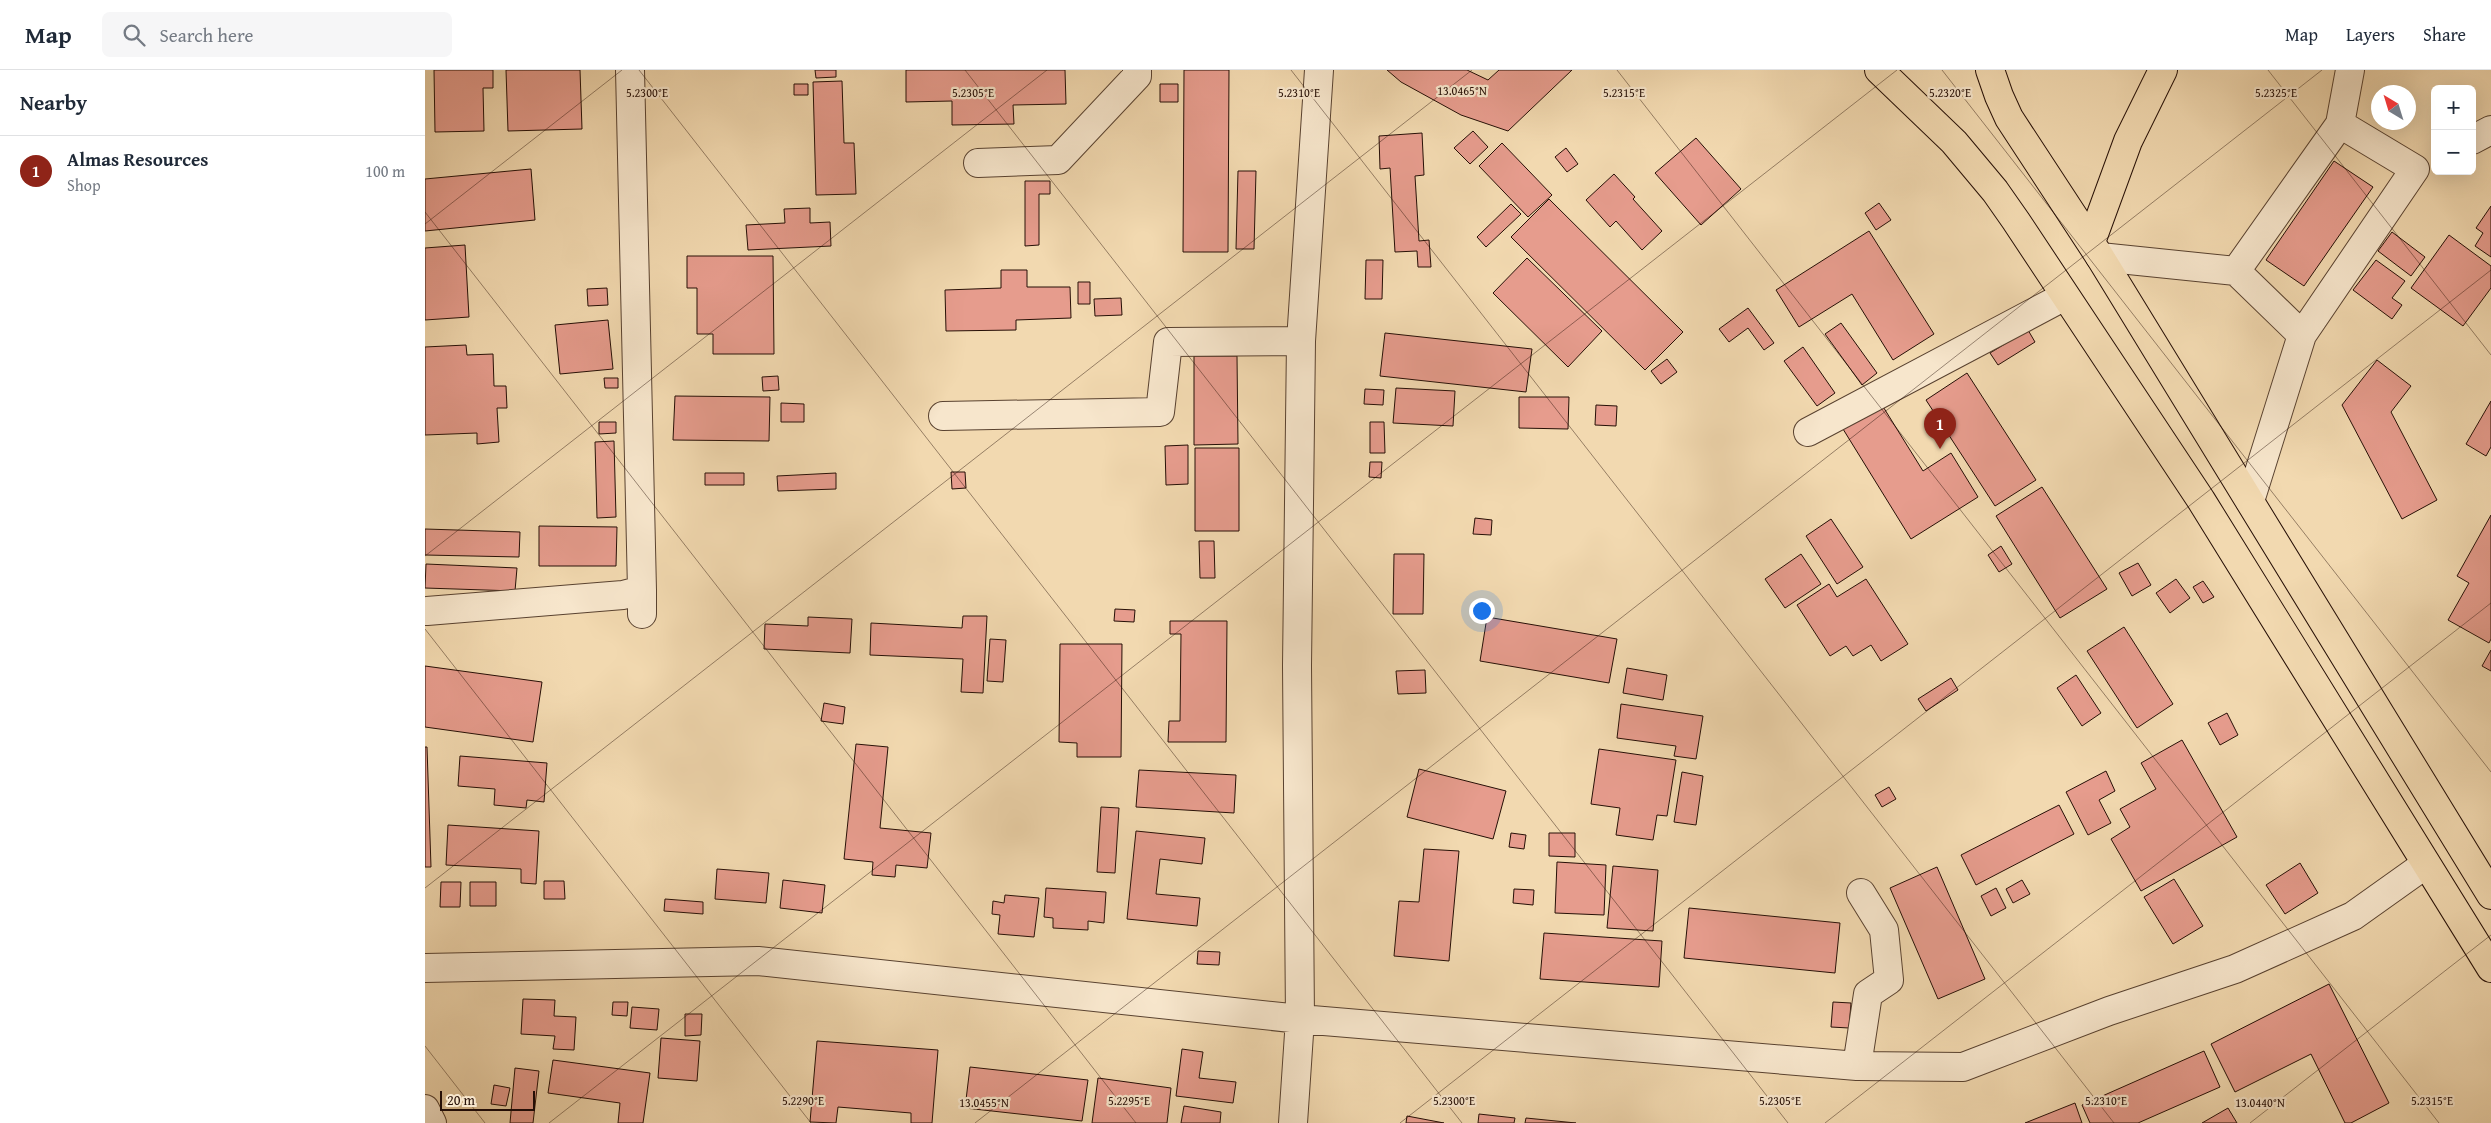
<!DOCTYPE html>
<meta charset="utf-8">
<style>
:root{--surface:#fff;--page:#f6f6f7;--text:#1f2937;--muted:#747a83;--line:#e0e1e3;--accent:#8f2418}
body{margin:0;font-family:"Gentium Book Plus",serif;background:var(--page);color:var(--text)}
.controls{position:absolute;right:15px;top:15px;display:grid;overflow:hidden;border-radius:8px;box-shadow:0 5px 20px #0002}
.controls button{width:45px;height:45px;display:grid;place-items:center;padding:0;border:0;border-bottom:1px solid var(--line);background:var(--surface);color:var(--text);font:25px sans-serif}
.compass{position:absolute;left:1946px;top:15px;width:45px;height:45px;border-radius:50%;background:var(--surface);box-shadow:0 5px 20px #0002;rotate:322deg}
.scale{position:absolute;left:15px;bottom:12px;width:95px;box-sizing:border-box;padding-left:5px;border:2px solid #260f06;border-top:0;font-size:14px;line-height:18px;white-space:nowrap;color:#260f06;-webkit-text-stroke:4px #f7e6cc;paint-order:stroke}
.you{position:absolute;left:1056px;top:540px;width:18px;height:18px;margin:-12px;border:4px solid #fff;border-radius:50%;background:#1a73e8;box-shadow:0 0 0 8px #1a73e833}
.badge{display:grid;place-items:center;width:32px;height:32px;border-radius:50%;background:var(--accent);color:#fff;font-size:16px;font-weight:700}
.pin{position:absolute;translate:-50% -41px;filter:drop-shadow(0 1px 2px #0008)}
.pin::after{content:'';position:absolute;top:26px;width:18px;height:15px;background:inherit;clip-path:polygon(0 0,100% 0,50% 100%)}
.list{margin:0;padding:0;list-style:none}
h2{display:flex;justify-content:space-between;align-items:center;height:65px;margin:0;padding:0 20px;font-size:21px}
h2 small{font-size:16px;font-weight:400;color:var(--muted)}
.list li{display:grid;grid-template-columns:32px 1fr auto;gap:15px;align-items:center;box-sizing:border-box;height:70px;padding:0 20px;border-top:1px solid var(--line)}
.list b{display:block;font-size:19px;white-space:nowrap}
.list p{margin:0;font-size:16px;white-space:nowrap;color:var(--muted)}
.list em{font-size:16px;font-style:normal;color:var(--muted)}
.icon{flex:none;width:28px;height:28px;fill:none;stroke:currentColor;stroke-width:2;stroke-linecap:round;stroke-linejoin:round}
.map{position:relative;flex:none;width:2066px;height:1053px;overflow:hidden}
header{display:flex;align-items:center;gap:30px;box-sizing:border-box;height:70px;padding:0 25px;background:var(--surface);border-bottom:1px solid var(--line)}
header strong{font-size:24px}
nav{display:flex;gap:28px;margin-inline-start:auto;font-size:18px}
.search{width:350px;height:45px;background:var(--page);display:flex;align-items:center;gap:12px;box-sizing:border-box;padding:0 18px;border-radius:8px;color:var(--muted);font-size:19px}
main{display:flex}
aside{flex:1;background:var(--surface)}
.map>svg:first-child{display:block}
</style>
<header>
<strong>Map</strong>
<div class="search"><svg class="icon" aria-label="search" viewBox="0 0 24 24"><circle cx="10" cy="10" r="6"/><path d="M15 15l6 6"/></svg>Search here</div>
<nav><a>Map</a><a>Layers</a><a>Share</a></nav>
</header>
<main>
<aside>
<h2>Nearby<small></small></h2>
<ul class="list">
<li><span class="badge">1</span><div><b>Almas Resources</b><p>Shop</p></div><em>100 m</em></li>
</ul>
</aside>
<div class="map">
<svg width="2066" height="1053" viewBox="0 0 2066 1053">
<rect width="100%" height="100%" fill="#f2d9b0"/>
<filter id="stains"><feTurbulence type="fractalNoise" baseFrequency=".004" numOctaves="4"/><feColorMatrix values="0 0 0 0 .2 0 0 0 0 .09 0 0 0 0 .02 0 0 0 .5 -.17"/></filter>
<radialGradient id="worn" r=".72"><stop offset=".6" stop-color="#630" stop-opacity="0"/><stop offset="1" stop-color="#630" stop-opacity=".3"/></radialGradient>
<path fill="#e69c8d" stroke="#260f06" d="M9 0H68V18H58L59 61 10 62Z
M81 0H155L157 59 83 61Z
M390 0H411V7L391 8Z
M481 0H640L641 34 588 35 589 54 527 55V31L481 32Z
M759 0H804L803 182H758Z
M962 0H1042L1063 10 1074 0H1147L1083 61 1036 45 976 12Z
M417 11 419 73H429L431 124 391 125 388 12Z
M369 14H383V25H369Z
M735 14H753V32H735Z
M1048 61 1063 77 1045 94 1029 78Z
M997 63 999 105 990 106 994 171 1004 170 1006 197H993L992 181 970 182 965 98 955 99 954 66Z
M1271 68 1316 119 1276 155 1230 103Z
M1077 73 1127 125 1103 147 1054 96Z
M1141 78 1153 94 1142 102 1130 87Z
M1909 91 1948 117 1879 216 1841 190Z
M106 99 110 150 0 161V109Z
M813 101H831L829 179H811Z
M1189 104 1210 127 1208 129 1237 161 1217 180 1191 151 1185 157 1161 130Z
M600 111H625V124H614V175L600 176Z
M1124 129 1258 262 1220 300 1086 167Z
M1454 133 1466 150 1451 160 1440 143Z
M1086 134 1096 144 1061 177 1052 167Z
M2066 136V187L2050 176 2058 163 2051 158Z
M385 138V153L405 152 406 176 323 180 321 155 360 153 359 139Z
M1444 161 1509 264 1468 290 1427 224 1374 257 1351 220Z
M1967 162 2000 187 1986 206 1953 181Z
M2024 165 2066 196V218L2038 256 1986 218Z
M40 175 44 247 0 250V178Z
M262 186H348L349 284H288V264H272V218H262Z
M1102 188 1177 261 1143 297 1068 223Z
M941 190H958L957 229H940Z
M1951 190 1980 211 1967 228 1977 235 1967 249 1928 220Z
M576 200H602V217H645L646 248 591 250V260L521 261 520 220 576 218Z
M653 212H665V234H653Z
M182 218 183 235 163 236 162 219Z
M696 228 697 245 670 246 669 229Z
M1323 238 1349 273 1339 280 1323 258 1304 272 1294 259Z
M183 250 188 299 135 304 130 255Z
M1416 253 1452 303 1437 315 1400 264Z
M1603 260 1610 272 1573 295 1565 283Z
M960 263 1107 279 1101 322 955 306Z
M41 275 42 285 68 284 69 316H81L82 338H72L74 372 52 374V363L0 365V277Z
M1378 277 1410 323 1392 336 1359 291Z
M769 286H812L813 374 769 375Z
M1242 289 1252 302 1236 314 1226 301Z
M1952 290 1986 316 1966 342 2012 430 1977 449 1917 335Z
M1542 303 1611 410 1570 436 1501 330Z
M353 306 354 320 338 321 337 307Z
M179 308H193V318H180Z
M971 318 1030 321 1028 356 968 353Z
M940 319 959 320 958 335 939 334Z
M250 326 345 327 344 371 248 370Z
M1094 327H1144L1143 359 1094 358Z
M2066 331V377L2061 386 2041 374Z
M356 333 379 334V352H356Z
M1171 335 1192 336 1191 356 1170 355Z
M1457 335 1498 401 1526 383 1553 427 1486 469 1418 359Z
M174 352H191V363L174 364Z
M945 352H959L960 383H945Z
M189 371 191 447 172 448 170 372Z
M763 375V414L741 415 740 376Z
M770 378H814V461H770Z
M945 392H957L956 408 944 407Z
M526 402H540L541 418 527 419Z
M280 403H319V415H280Z
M411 403V419L353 421 352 406Z
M1617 417 1682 519 1635 548 1571 446Z
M2066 445V569L2064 573 2023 550 2044 513 2032 506Z
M1050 448 1067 450 1066 465 1048 464Z
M1406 449 1438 497 1412 514 1381 466Z
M114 456 192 457 191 496H114Z
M0 459 95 462 94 487 0 485Z
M774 471H789L790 508H775Z
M1576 476 1587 494 1574 502 1563 485Z
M969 484H999L998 544H968Z
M1376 484 1396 514 1360 538 1340 509Z
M1713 493 1726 515 1707 526 1694 503Z
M1 494 92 498 90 521 0 518Z
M1441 509 1483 574 1456 591 1446 575 1428 586 1421 576 1405 586 1372 535 1404 514 1412 527Z
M1751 509 1765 528 1745 543 1731 523Z
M1778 511 1789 527 1778 533 1768 517Z
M690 539 710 540 709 552 689 551Z
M538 546H562L558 623 536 622 538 589 445 585 446 553 537 558Z
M383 547 427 549 425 583 339 579 340 554 383 556Z
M1062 547 1192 569 1184 613 1055 591Z
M745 551H802L801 672H743L744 651H755L756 564H745Z
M1699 557 1748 634 1712 658 1662 581Z
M565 569 581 570 578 612 562 611Z
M635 574H697L696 687H652V673L634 672Z
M2066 580V601L2057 596Z
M0 596 117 612 108 672 0 657Z
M1202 598 1242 605 1238 630 1198 623Z
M1000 600 1001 623 973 624 971 601Z
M1651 605 1676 643 1657 656 1632 618Z
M1526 608 1533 620 1501 641 1493 629Z
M399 633 420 637 418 654 396 651Z
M1196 634 1278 646 1271 689 1249 686 1251 676 1192 668Z
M1802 643 1813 665 1795 675 1783 653Z
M1757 670 1812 767 1716 821 1686 769 1705 757 1695 739 1731 719 1716 693Z
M431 674 463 677 455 758 506 763 502 798 471 795 470 807 447 805 448 792 419 789Z
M0 677H2L6 797H0Z
M1174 679 1251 690 1242 746 1232 745 1228 770 1191 765 1195 738 1166 734Z
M35 686 122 693 119 732 102 730 101 738 69 735 70 719 33 716Z
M994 699 1081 721 1068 769 982 747Z
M714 700 811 705 809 743 711 737Z
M1681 701 1690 721 1674 730 1686 753 1663 765 1641 722Z
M1257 702 1278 706 1271 755 1249 752Z
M1464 717 1471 729 1457 737 1450 725Z
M1634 735 1649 764 1551 815 1536 785Z
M676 737 694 738 690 803 672 802Z
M23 755 114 761 111 814 96 813V799L21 795Z
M711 761 780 768 777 794 735 789 731 824 775 828 772 856 702 849Z
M1086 763 1101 765 1099 779 1084 777Z
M1124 763H1150V787L1124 786Z
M999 779 1034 781 1024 891 969 886 974 831 994 832Z
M1132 792 1181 795 1179 845 1130 843Z
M1875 793 1893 823 1860 844 1841 815Z
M1188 796 1233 800 1228 861 1182 858Z
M1512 797 1560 909 1513 929 1465 818Z
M292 799 344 803 341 833 290 829Z
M1749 809 1778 856 1748 874 1719 827Z
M358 810 400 815 397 843 355 838Z
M1597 810 1605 824 1588 833 1581 819Z
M119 811H139L140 829H119Z
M16 812H36L35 837H15Z
M45 812H71V836H45Z
M621 818 681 822 679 853 663 851V860L628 858V848L619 847Z
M1571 818 1581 838 1566 846 1556 826Z
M1089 819 1109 820 1108 835 1088 833Z
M580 825 614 828 609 867 573 864 575 845 567 844 568 831 579 833Z
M240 829 278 832V844L239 841Z
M1264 838 1415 853 1410 903 1259 888Z
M1119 863 1237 871 1234 917 1115 909Z
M773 881 795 882 794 895 772 894Z
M1904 914 1964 1033 1926 1053H1920L1886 984 1810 1022 1786 974Z
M98 929 130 930 129 946 151 947 149 980 128 979 130 966 96 964Z
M188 932H203L202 946 187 945Z
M1408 932 1426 933 1424 958 1406 957Z
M207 937 234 939 232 960 205 958Z
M260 944H277L276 965 260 966Z
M236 968 275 971 272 1011 233 1008Z
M392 971 513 980 507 1053H486V1043L413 1037 411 1053 385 1052Z
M757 979 778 982 774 1008 811 1012 808 1033 751 1026Z
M1779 981 1795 1017 1713 1053H1665L1657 1035Z
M128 990 225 1003 218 1053H193L195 1033 123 1023Z
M545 997 663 1010 657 1051 540 1038Z
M90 998 114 1001 108 1053H85Z
M673 1008 746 1018 742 1053H667Z
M69 1015 85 1018 81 1036 66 1034Z
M1650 1033 1657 1053H1600Z
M759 1036 796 1042 795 1053H756Z
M1803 1038 1812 1053H1777Z
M1054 1044 1090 1048 1089 1053H1053Z
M982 1046 1019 1053H981Z
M1101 1048 1151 1053H1100Z"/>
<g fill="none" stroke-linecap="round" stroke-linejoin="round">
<defs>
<path id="minor" d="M1915 54 1990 99 1877 265 1811 201 1915 54 1925 0
M2047 70 2066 60
M553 93 633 90 712 6V0
M1675 187 1811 201
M518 346 735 342 743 272 876 271
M1383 362 1640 226
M1825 431 1877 265
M2 541 198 525 217 520 205 0
M217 544V520
M0 898 333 891 875 949 1432 996 1538 997 1684 941 1810 899 1928 846 2001 794
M1432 996 1443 924 1464 910 1459 860 1436 823
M0 1039 7 1053
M868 1053 875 949 872 596 876 271 894 0"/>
<path id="highway" d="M1454 0 1529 72 1570 121 1591 151 1776 430 2066 898
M1565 0 1574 26 1584 48 1675 187 2066 825
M1666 172 1703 71 1738 0"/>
</defs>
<use href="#minor" stroke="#594230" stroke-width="30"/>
<use href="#highway" stroke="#260f06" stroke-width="30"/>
<use href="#minor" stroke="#f7e6cc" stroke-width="28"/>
<use href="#highway" stroke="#f2d9b0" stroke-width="28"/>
</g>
<path fill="none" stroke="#260f06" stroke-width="1" stroke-opacity="0.45" d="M214 0 1037 1053M540 0 1363 1053M866 0 1689 1053M1192 0 2014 1053M1517 0 2066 702M1843 0 2066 285M0 142 711 1053M0 154 197 0M0 486 622 0M0 559 386 1053M0 818 1047 0M0 976 60 1053M124 1053 1472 0M550 1053 1897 0M975 1053 2066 200M1400 1053 2066 533M1825 1053 2066 865"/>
<g font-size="12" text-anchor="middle" fill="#260f06" stroke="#f7e6cc" stroke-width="4.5" stroke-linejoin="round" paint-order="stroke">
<text x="1037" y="25">13.0465°N</text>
<text x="222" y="27">5.2300°E</text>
<text x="548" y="27">5.2305°E</text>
<text x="874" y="27">5.2310°E</text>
<text x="1851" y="27">5.2325°E</text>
<text x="1199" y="27">5.2315°E</text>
<text x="1525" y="27">5.2320°E</text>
<text x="378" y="1035">5.2290°E</text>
<text x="704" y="1035">5.2295°E</text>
<text x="1029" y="1035">5.2300°E</text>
<text x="1355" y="1035">5.2305°E</text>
<text x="1681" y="1035">5.2310°E</text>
<text x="2007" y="1035">5.2315°E</text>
<text x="559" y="1037">13.0455°N</text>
<text x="1835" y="1037">13.0440°N</text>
</g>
<rect width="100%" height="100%" filter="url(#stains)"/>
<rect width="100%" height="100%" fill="url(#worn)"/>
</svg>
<div class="controls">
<button>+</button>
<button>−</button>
</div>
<svg class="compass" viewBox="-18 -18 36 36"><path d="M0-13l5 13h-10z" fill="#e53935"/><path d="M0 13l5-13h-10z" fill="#747a83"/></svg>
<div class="scale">20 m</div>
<div class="you"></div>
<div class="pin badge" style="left:1515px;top:379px">1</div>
</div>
</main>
